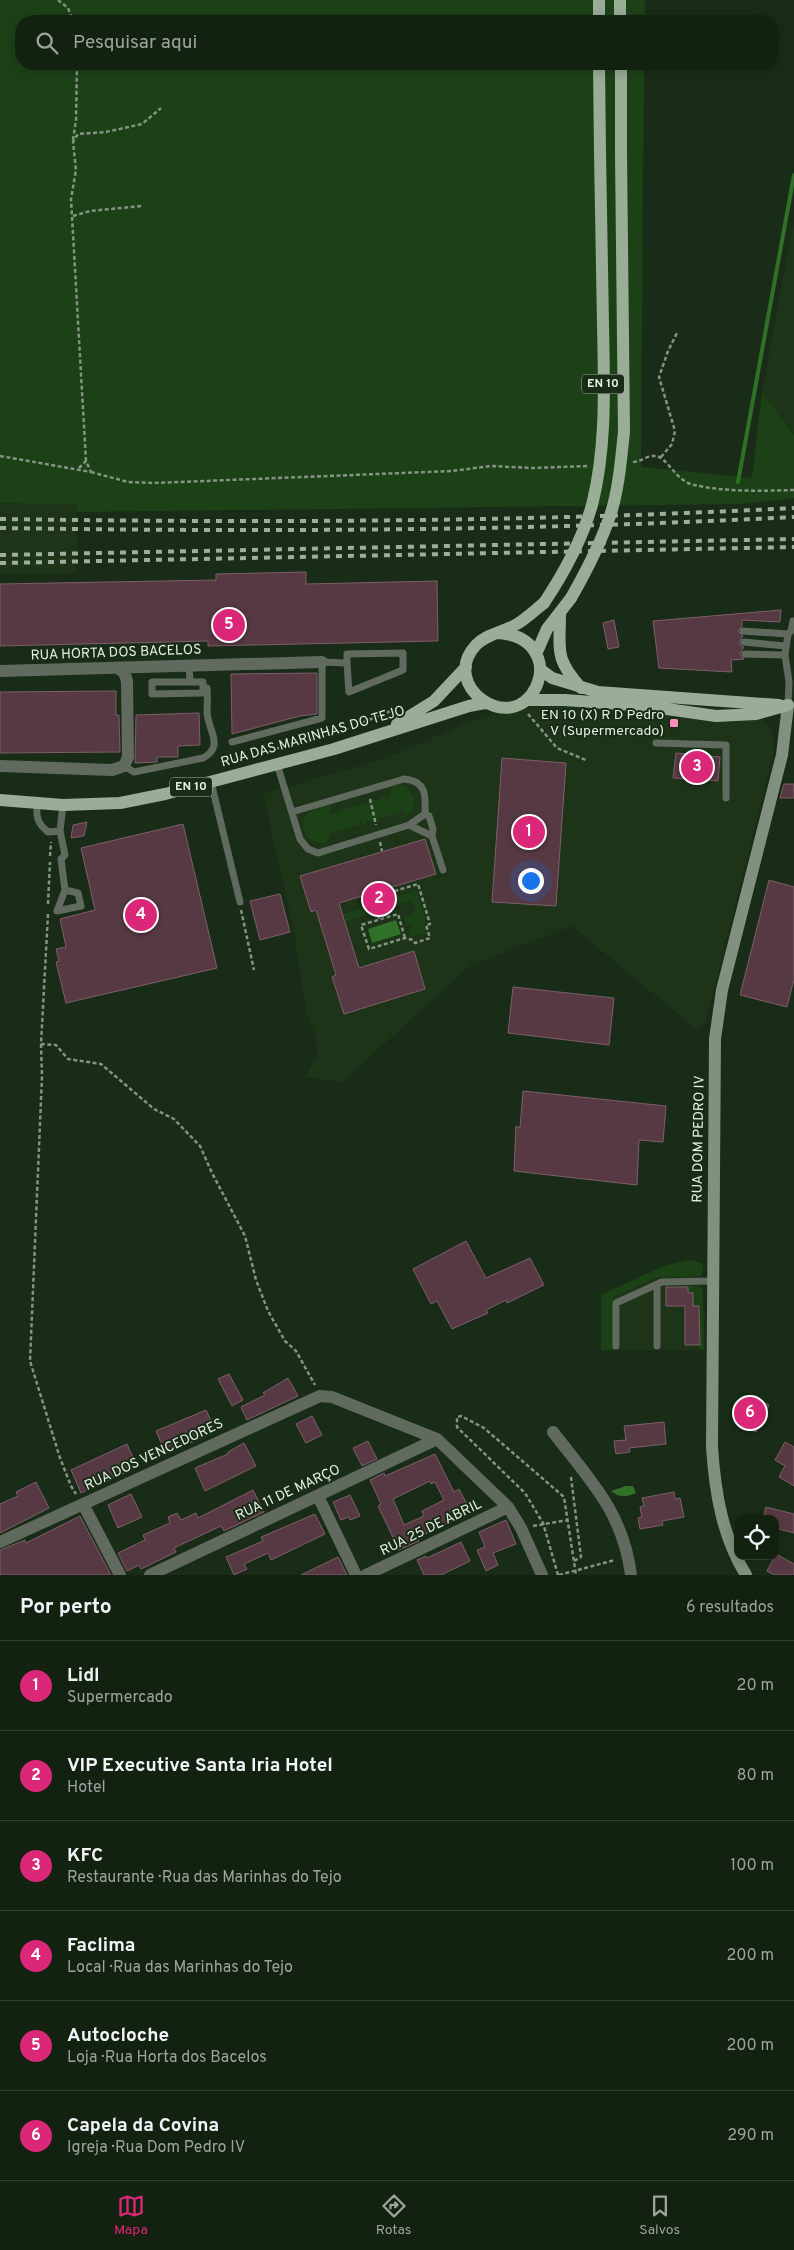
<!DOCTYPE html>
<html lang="pt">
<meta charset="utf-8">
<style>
:root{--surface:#132111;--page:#202e1f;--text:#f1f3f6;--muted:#9da39f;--line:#323e31;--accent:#db2777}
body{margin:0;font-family:Overpass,sans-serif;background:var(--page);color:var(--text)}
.controls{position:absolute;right:15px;bottom:15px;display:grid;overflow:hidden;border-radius:10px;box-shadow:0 2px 12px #0003}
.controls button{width:45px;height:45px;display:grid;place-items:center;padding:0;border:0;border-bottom:1px solid var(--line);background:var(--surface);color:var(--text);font:25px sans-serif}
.you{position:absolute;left:530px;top:880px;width:18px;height:18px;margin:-12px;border:4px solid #fff;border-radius:50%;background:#1a73e8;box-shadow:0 0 0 8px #1a73e833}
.badge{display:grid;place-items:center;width:32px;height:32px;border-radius:50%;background:var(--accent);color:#fff;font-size:16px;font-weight:700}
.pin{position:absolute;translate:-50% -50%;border:2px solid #fff;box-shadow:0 1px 5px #0006}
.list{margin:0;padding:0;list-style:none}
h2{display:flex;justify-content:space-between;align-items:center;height:65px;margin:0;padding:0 20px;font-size:21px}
h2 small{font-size:16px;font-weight:400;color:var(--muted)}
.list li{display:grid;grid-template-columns:32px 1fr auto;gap:15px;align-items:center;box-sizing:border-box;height:90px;padding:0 20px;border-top:1px solid var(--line)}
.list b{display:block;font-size:19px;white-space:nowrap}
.list p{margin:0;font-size:16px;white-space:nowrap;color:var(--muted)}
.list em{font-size:16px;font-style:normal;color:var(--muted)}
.icon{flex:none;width:28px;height:28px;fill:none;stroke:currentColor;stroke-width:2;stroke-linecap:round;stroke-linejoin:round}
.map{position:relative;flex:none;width:794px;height:1575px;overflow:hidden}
.search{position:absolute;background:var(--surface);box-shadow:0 2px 12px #0003;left:15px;right:15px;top:15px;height:55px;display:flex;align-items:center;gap:12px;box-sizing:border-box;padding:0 18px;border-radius:20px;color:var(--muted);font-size:19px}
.sheet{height:605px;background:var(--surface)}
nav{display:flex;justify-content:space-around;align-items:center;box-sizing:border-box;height:70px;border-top:1px solid var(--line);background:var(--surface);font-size:14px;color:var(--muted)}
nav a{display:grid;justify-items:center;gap:2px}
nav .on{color:var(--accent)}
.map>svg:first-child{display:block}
</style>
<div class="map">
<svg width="794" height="1575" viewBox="0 0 794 1575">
<rect width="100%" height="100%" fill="#192c17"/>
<path fill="#1d3419" d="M794 218V435L762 392Z
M0 503H77L76 573 0 574Z
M578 705 759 716 771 729 774 752 705 1023 696 1029 572 926 470 966 342 1082 305 1077 318 1054 315 1034 306 1012 303 993 294 932 263 794 386 758 476 719 511 709Z
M692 1260 703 1264V1272L700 1276 699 1281 700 1286 703 1291 704 1350H601V1295L663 1266Z"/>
<path fill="#1c4117" d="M0 0H645V21H21V64H644L641 467 752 478 762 392 794 435V498L744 504 77 512 76 504 0 503Z
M400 784 408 788 414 798 413 811 400 820 405 813 400 809 398 814 394 812 391 816 388 814 385 819 380 816 378 820 374 818 371 823 367 820 364 825 360 822 357 827 353 825 351 829 346 826 344 831 339 829 337 834 332 831 326 843C311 846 296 828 307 815 313 808 323 806 332 804L329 813 334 814 335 812 340 813V810L345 811V808L350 809 351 806 356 807 357 805 361 806 362 803 367 804 368 802 373 803 374 800 379 801 380 798 389 797 392 785Z
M417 891 426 922 423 923 426 933 410 937 408 929 414 927 413 925 407 926 404 918 414 914 415 908 412 902 403 901 398 905 380 911 377 902Z
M373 905 375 912 346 921 344 914Z
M692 1260 703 1264V1272L700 1276 658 1277 613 1297 614 1350H601V1295L663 1266Z
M688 1286H700L703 1291 704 1350H700L699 1306H693V1293H688Z"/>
<path fill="#307028" d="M396 920 401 934 372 943 368 929Z
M626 1486H633L636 1493C627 1497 619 1498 611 1491Z"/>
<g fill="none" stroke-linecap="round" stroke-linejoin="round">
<path stroke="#307028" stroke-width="4" d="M738 482 794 175"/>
</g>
<path fill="#573944" stroke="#7e5e6a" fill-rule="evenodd" d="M306 572V584L437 581 438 641 208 646V641L0 646V584L216 580V574Z
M781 610 780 622 742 620V626L738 631 743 636 739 642 741 646 744 647 740 654 744 659 731 660 732 672 659 668 653 621Z
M614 620 619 647 608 649 603 623Z
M317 673V714L300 716 232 734 231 674Z
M116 691V715H119L120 752 0 753V692Z
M199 713 200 745 178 746V757H157V762L135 763 136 715Z
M676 753 720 757 718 781 673 778Z
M502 758 566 763 556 906 492 902Z
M784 784H794V798H780Z
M87 822 84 836 71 838 73 825Z
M183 824 217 968 66 1003 56 962 59 961 56 949 66 947 60 919 95 910 81 848Z
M425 839 436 874 339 903 359 968 414 951 425 989 344 1014 332 977 336 975 316 910 311 912 300 876Z
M769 880 794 887V979L787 1007 740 995Z
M280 894 290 932 260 940 250 901Z
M513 987 614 998 609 1045 508 1033Z
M523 1091 666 1106 663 1142 639 1140 637 1185 514 1171 516 1126 520 1128Z
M466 1241 486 1278 530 1258 544 1285 507 1303 506 1300 486 1310 488 1313 452 1329 437 1301 431 1304 413 1269Z
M666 1287H688V1293H693V1306H699L700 1345H685V1306H666Z
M229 1374 243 1400 232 1406 218 1379Z
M288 1378 298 1396 247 1420 241 1407 265 1395 263 1393Z
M752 1396 769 1405 756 1432 738 1424Z
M206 1410 216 1431 166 1454 156 1431Z
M312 1416 322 1435 306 1443 296 1424Z
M664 1422 666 1444 629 1448 630 1452 616 1454 614 1441 626 1440 624 1426Z
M368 1441 377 1459 362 1466 353 1448Z
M785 1442 794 1447V1486L779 1477 785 1466 775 1460Z
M244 1443 256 1466 205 1491 195 1468 228 1454V1452Z
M127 1444 137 1467 81 1493 71 1470Z
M435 1454 454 1492 459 1489 471 1512 417 1538 419 1541 399 1550 378 1506 381 1504 370 1480 384 1473 385 1476ZM430 1481 431 1484 435 1482 444 1500 422 1511 424 1516 404 1525 393 1499Z
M36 1482 49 1508 0 1533V1504L18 1496 16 1492Z
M253 1490 264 1512 224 1531 221 1526 174 1548 176 1552 141 1569 139 1565 127 1571 118 1553 145 1540 143 1535 170 1523 168 1517 177 1513 181 1520 196 1513 198 1518Z
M674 1492 675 1499 680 1498 684 1517 662 1521 663 1525 640 1529 638 1518 642 1517 640 1507 644 1506 642 1498Z
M131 1494 142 1517 118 1528 108 1505Z
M350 1495 360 1516 350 1520 349 1517 341 1520 333 1502Z
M766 1507 794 1514V1533L775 1528V1519H763Z
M315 1514 325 1534 271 1560 268 1553 244 1564 247 1569 234 1575 226 1557 263 1541 261 1537Z
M80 1516 111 1575H0V1550L25 1540 26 1543Z
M506 1520 516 1544 493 1553 498 1565 486 1571 477 1550 485 1547 479 1532Z
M461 1542 470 1561 441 1575H424L417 1560 426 1556 427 1558Z
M776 1554 794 1564V1575H774L767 1571Z
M338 1557 347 1575H301Z"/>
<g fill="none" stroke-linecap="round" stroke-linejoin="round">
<path stroke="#849382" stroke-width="2.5" stroke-dasharray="4 2.5" stroke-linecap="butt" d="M58 0 68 8 73 21
M73 140 76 120 77 64
M73 216 90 211 142 206
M0 456 91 472 86 461 79 468
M661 457 672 444 675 431 659 377 668 351 677 333
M86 461 71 199 76 170 73 142 78 134 106 132 142 124 161 108
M633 462C640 462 648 455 655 456 667 456 675 481 694 485 726 492 761 491 794 490
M91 472 128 482 154 483 452 471 491 466 532 468 588 466
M528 714 557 748 586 760
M232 761 347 729 393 710
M370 799 376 825
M380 842 382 851
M50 856 51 842
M48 904 50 862
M241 910 254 970
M48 914 41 1044 56 1045 68 1059 101 1064 154 1109 174 1119 200 1146 212 1173 245 1236 256 1280 268 1311 285 1341 296 1351 315 1385
M379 919 372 898 418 884 430 924 426 925 430 938 415 943 413 940 405 938 369 949 361 925 398 914 405 938
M41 1044 42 1076 30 1361 60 1458 71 1486 76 1494
M571 1477 581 1557 574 1561
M533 1526 568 1520
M558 1575 543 1523 525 1493 457 1427V1417L461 1416 484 1428 564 1497 576 1575
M559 1575 615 1560"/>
<path stroke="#606a5f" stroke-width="7" d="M743 631 788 634
M744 642 786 646
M745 654 785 655
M189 666 190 682
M152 682H203V693L152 694Z
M788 705 789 682 785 655 788 634 791 631 793 621
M232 742 322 718V662L347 663V654L403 653V670L349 692 347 663
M656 743 726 745V798
M277 764 300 839 308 849 318 853 409 825 425 814C426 795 426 781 404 779L292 812
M124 766 134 772 203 758C225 746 208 731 207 712 207 704 208 696 207 688H203
M211 782 240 902
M37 803C36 817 37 823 48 832L60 831
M63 805 60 831 65 855 61 859 65 890 57 911 81 906 78 893 65 890
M425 814 429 816 433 829 432 836 443 870
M409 825 432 836
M657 1284V1346
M616 1346V1303L662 1282 712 1281"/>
<path stroke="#606a5f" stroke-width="12" d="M0 671 322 662
M0 766 112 770 124 766 128 757 127 681 124 672 117 668
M553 1432C590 1480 623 1512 631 1575
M318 1496 356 1575
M83 1504 120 1575
M0 1542 320 1396 332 1397 437 1439 508 1507 521 1528 542 1575
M150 1575 437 1439
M366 1575 508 1507"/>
<path stroke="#81907f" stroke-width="12" d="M746 1575C722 1536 715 1492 712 1447L715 1039 722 990 782 755 788 705"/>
<path stroke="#9aad97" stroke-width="12" d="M599 0V21
M620 0V21
M599 64 600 153
M621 64V153
M560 613C560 650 554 658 581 688
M498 633C516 634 531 640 538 658 542 668 540 678 536 687 512 737 438 686 476 645 486 634 504 632 517 624 527 618 535 610 544 603
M536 654 547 629 571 598
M540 669 552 678 598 692 779 705
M526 700H565L646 706 716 716 756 714 788 705
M397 724 434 701 466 667
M0 800 63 805 120 803 165 794 334 749 469 706 485 703"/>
<path stroke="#9ead9c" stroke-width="4" stroke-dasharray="6 6" stroke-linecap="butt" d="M0 519C265 523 530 522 794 508
M0 528C265 532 530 531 794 517
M0 555 794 539
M0 563 794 547"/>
<path stroke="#9aad97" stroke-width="12" d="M571 598C587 570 601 543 611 513 619 487 621 459 624 432L621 153
M544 603C564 573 582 540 592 505 607 446 604 384 603 324 602 267 601 210 600 153"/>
</g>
<rect fill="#fe8ebb" stroke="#192c17" stroke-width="2" x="669" y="718" width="10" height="10" rx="2.5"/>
<g text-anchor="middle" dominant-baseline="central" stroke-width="4" stroke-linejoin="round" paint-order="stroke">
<g fill="#192c17" stroke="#a6b4a4" stroke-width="1">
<rect x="582" y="374.5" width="42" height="19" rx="4"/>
<rect x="170" y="777.5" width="42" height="19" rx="4"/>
</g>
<g font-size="12" font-weight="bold" fill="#e3efe1">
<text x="603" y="384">EN 10</text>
<text x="191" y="787">EN 10</text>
</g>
<g font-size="14" fill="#e3efe1" stroke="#192c17">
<text transform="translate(116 653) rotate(-2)">RUA HORTA DOS BACELOS</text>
<text transform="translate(313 737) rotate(-16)">RUA DAS MARINHAS DO TEJO</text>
<text transform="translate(699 1139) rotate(-89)">RUA DOM PEDRO IV</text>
<text transform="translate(154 1455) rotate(-25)">RUA DOS VENCEDORES</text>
<text transform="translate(288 1493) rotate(-25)">RUA 11 DE MARÇO</text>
<text transform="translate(431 1528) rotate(-26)">RUA 25 DE ABRIL</text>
</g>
<g font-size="14" fill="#e3efe1" stroke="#192c17" text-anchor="end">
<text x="664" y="715">EN 10 (X) R D Pedro<tspan x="664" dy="16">V (Supermercado)</tspan></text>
</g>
</g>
</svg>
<div class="controls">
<button><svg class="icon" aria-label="locate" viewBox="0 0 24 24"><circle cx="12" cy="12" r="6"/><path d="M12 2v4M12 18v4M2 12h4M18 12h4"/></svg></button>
</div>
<div class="you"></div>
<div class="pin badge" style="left:529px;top:832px">1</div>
<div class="pin badge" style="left:379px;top:899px">2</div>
<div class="pin badge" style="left:697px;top:767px">3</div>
<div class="pin badge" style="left:141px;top:915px">4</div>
<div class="pin badge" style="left:229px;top:625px">5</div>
<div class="pin badge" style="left:750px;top:1413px">6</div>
<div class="search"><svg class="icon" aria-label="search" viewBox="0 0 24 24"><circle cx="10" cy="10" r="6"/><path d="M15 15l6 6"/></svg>Pesquisar aqui</div>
</div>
<section class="sheet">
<h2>Por perto<small>6 resultados</small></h2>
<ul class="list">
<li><span class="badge">1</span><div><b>Lidl</b><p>Supermercado</p></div><em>20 m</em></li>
<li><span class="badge">2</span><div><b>VIP Executive Santa Iria Hotel</b><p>Hotel</p></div><em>80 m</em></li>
<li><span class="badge">3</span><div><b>KFC</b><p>Restaurante · Rua das Marinhas do Tejo</p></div><em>100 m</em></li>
<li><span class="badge">4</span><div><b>Faclima</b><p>Local · Rua das Marinhas do Tejo</p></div><em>200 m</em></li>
<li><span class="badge">5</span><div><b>Autocloche</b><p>Loja · Rua Horta dos Bacelos</p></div><em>200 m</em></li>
<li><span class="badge">6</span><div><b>Capela da Covina</b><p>Igreja · Rua Dom Pedro IV</p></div><em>290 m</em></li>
</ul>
</section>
<nav>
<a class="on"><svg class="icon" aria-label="map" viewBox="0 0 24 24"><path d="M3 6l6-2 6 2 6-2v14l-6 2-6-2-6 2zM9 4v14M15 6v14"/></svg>Mapa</a>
<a><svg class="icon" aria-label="directions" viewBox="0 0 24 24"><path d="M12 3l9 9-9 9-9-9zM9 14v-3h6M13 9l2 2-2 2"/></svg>Rotas</a>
<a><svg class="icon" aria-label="saved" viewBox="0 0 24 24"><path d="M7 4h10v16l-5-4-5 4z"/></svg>Salvos</a>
</nav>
